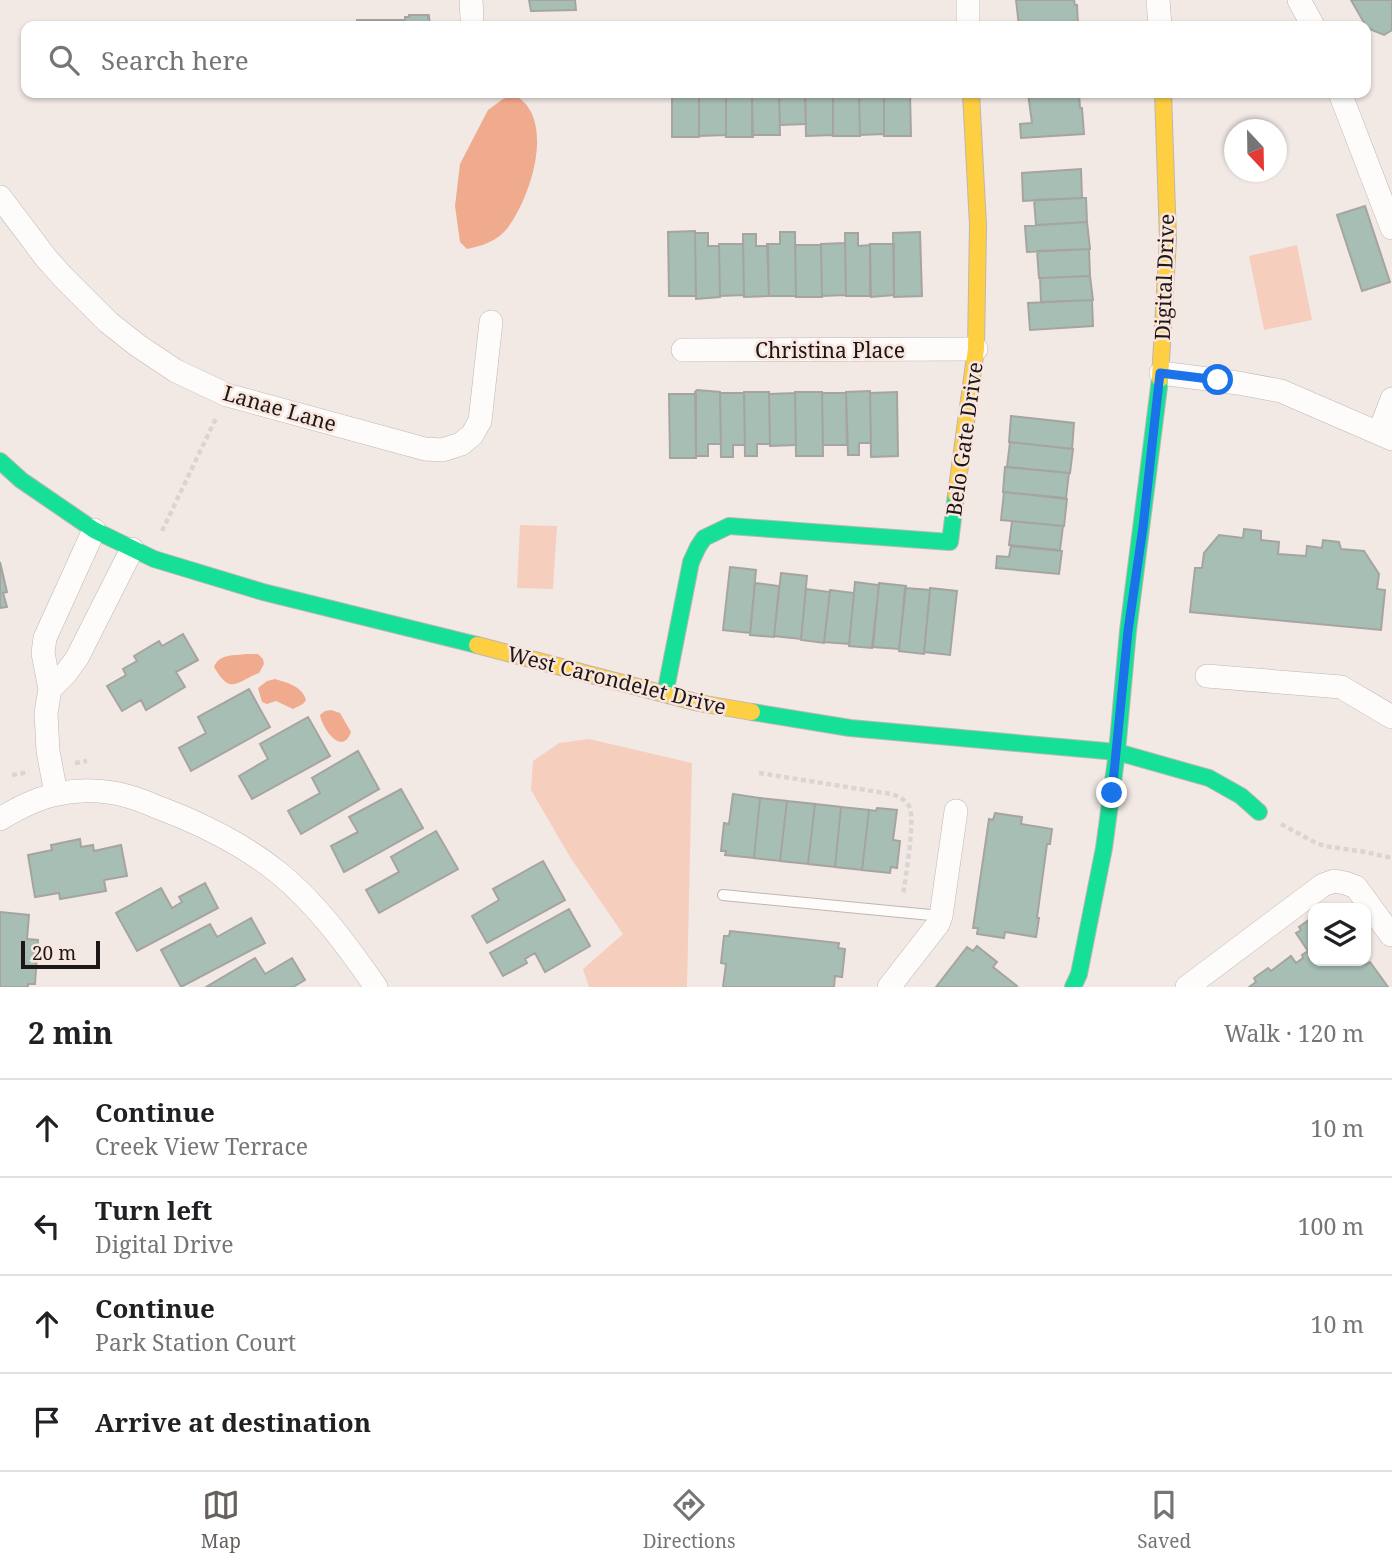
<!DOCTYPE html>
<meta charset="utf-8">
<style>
:root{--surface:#fff;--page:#f6f6f6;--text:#202124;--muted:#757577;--line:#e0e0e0;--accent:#68605e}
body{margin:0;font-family:"Noto Serif",serif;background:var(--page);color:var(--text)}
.controls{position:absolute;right:21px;bottom:21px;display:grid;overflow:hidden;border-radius:14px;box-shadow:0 2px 5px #0004}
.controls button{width:63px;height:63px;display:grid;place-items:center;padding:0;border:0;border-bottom:2px solid var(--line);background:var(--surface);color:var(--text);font:35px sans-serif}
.compass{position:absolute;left:1224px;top:119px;width:63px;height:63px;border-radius:50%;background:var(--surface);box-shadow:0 2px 5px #0004;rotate:158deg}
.scale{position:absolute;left:21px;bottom:18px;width:79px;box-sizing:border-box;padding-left:7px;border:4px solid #1d1715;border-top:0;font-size:19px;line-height:24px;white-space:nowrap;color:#1d1715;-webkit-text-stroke:5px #f8e6df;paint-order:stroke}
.stop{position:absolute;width:21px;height:21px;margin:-16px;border:5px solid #1a73e8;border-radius:50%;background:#fff}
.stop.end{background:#1a73e8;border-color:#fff;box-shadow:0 2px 7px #0008}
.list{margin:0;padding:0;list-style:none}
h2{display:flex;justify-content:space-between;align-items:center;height:91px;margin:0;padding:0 28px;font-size:30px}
h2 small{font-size:23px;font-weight:400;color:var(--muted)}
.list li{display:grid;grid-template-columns:46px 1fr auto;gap:21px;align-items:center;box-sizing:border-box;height:98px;padding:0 28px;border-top:2px solid var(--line)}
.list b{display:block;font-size:26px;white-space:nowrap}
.list p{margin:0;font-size:23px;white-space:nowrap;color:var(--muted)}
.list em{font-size:23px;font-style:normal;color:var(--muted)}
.icon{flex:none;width:38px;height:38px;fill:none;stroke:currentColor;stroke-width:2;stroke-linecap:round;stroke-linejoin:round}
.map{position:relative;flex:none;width:1392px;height:987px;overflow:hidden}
.search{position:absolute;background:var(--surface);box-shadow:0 2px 5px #0004;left:21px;right:21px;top:21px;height:77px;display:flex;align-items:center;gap:18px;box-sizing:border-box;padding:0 24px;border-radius:14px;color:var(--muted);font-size:26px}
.sheet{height:483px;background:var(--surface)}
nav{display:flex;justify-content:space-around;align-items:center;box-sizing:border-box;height:98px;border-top:2px solid var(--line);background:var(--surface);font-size:19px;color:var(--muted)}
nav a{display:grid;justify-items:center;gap:4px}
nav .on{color:var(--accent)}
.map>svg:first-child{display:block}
</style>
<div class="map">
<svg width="1392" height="987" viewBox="0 0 1392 987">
<rect width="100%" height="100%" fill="#f2e9e5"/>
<path fill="#f5cebe" d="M1297 245 1312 320 1264 330 1249 256Z
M520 525 557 526 553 589 517 588Z
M589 739 692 763 687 987H589L583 969 623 934 570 857 531 790 533 761 559 743Z"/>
<path fill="#f0aa8e" d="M514 95C558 117 530 202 505 231 495 242 481 246 467 249L460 242 455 206 460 164 488 110 503 99Z
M247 654H258L263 659 264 664 259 673C234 683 231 695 214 667 220 653 234 656 247 654Z
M275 679C288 683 302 686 306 700L303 704 293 709 276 701 267 704 262 702 258 688 267 681Z
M331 710 340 713 351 732C342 757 322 728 320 715L325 711Z"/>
<path fill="#a7beb5" stroke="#a6a4a1" stroke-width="2" d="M529 0H575L576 10 531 11Z
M1016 0H1074L1075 5H1077L1078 26H1019Z
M1351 0H1392V30L1384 35 1367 28Z
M409 15H428V17L429 16 430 26H405V17H409Z
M357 20H381V26H357Z
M381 20H405V26H381Z
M672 93H699V137H672Z
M699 93H726V135L699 136Z
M726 93H752L753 137H726Z
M752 93H779L780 135H752Z
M779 93H805L806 124 780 125Z
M805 93H833V135L806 136Z
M833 93H859L860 136H833Z
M859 93H884V134L860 135Z
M884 93H910L911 136H884Z
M1028 93H1079L1080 108H1082L1084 134 1021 138 1020 124 1032 123Z
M1081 169 1082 198 1023 201 1022 173Z
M1082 198H1086L1087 222 1036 225 1034 200Z
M1365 206 1390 282 1362 291 1337 215Z
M1087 222 1090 249 1027 252 1025 226Z
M695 231 696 296H669L668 232Z
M780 232H795L796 296H769L767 244H780Z
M920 232 922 296 894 297 893 233Z
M695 233H708V246H719L720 297 696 299Z
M845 233H858V246L870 245V296H846Z
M743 234H756V246H768L769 296 744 297Z
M845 243 846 295 822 296 821 244Z
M719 244H743L744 295 720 296Z
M870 244H894V295L871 297Z
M795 245H821L822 297H796Z
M1089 249 1090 276 1039 278 1037 251Z
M1090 276 1093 300 1041 302 1040 278Z
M1092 300 1093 326 1030 330 1028 303Z
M697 390 720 392 721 444H708V456H696L695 392Z
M870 391 871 443H859V455H848L846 392Z
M744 392H769L770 444H757V456H745Z
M795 392H822L823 456H796Z
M897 392 898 456 871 457 870 393Z
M720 393H744L745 445H733V457H721Z
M795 393 796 445 770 446 769 394Z
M822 393H846L847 445H823Z
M669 394H696V458H670Z
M1011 416 1074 423 1072 449 1009 442Z
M1010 442 1073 449 1070 473 1007 467Z
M1005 467 1069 473 1066 498 1003 492Z
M1004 492 1067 499 1064 526 1001 520Z
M1012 521 1063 526 1060 550 1009 545Z
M1244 529 1261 531V540L1279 542 1278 554 1306 556 1307 546 1322 548 1323 540 1339 542 1341 549 1364 551 1379 574 1377 589 1385 590 1381 630 1190 612 1195 568H1202L1204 553 1219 535 1243 538Z
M1011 546 1062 551 1059 574 996 568 997 556 1009 557Z
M0 562 7 592 3 593 7 607 0 608Z
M730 567 756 570 750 633 723 630Z
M781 573 807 576 801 639 774 636Z
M855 582 879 585 872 648 849 646Z
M755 583 779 586 774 637 750 635Z
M879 583 906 586 899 649 873 647Z
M905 588 930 590 924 654 899 651Z
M930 588 957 591 950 655 924 652Z
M806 589 830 592 824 643 801 640Z
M830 590 854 593 849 644 824 642Z
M183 634 198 660 176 672 185 687 146 710 141 700 122 711 107 686 126 675 123 669 137 661 134 656 159 641 162 646Z
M249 689 270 727 191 771 179 748 206 733 198 717Z
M308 717 330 756 252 799 239 776 268 759 260 744Z
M358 751 379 789 301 834 288 811 320 793 312 778Z
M401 789 423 828 344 872 331 846 358 832 349 817Z
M733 794 760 798 754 858 725 855 726 851H721L724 823 729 824Z
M760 798 787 801 780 861 754 858Z
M787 801 815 804 808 864 780 861Z
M815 804 841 807 835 867 808 864Z
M841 807 869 810 862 870 835 867Z
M877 808 897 810 893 840 900 841 897 868 891 867 890 873 862 870 869 810 876 811Z
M995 813 1022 817 1021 824 1052 829 1050 844H1047L1037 918H1039L1036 937 1005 932 1004 938 977 934 978 928H973L989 819 993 820Z
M436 831 458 869 379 913 366 890 399 872 391 857Z
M80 839 81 847 93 845 94 851 121 845 127 876 104 880 106 891 60 899 59 893 35 897 28 855 52 850 51 845Z
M543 861 565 900 487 943 472 916 499 900 493 889Z
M205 883 218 908 137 951 116 913 161 888 172 908 182 902 179 897Z
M569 909 590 946 545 972 535 953 525 959 527 963 503 976 490 953Z
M0 912 29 915 27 939 38 940 35 984H28V987H0Z
M1313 917V961H1362L1365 965 1370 962 1388 987H1249L1256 982 1254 978 1268 968 1271 971 1291 956 1296 963 1303 958 1302 955 1308 951 1296 933 1301 930 1299 927Z
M251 918 265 943 181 987 161 950 210 924 217 937Z
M730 931 839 943 838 948 845 949 842 977 835 976 834 987H723L726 964 721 963 724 936H729Z
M977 946 997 962 993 967 1017 986 1016 987H936L967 947 973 951Z
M255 958 265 974 292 958 305 980 293 987H206Z"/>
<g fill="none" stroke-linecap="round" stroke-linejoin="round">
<defs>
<path id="lane" d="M723 895 941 916"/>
<path id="street" d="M471 0 472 18
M1158 0 1160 26
M1299 0 1313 26
M968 26V0
M1340 93 1392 228
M0 197 46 258 63 277 108 322 137 345 176 371 227 395 425 449 442 450 461 444 472 435 480 421 491 322
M683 350 976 349
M1161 373 1238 383 1281 391 1392 439
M1379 433 1392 399
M1207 676 1341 687 1392 717
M50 689 66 673 77 658 132 549
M56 794 48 751 46 713 50 689 43 653 45 638 94 530
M0 819C18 808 37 798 58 794 80 789 106 790 127 796 138 799 148 803 157 807 200 823 244 845 279 873 318 905 348 947 376 987
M889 987 938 924 941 916 956 811
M1187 987 1323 885 1334 881 1345 883 1356 887 1391 935"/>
<path id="fast" d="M0 461 21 480 94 530 154 559 263 592 477 645
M665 694 691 562 698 547 704 538 729 526 950 542 956 495
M752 712 850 728 1117 752 1209 778 1241 796 1259 812
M1073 987 1079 974 1104 848 1117 752 1128 631 1160 379"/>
<path id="slow" d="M1160 379 1168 239 1163 93
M956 495 976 349 978 225 971 93
M477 645 699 703 752 712"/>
</defs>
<use href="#lane" stroke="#beb6b3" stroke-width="12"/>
<use href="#street" stroke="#beb6b3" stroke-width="24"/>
<use href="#fast" stroke="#beb6b3" stroke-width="18"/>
<use href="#slow" stroke="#beb6b3" stroke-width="18"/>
<path stroke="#d8d5d3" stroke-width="4.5" stroke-dasharray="5 3.5" stroke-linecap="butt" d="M162 531 217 416
M75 763 87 761
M759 773 891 794C898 796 905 799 909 806 916 818 905 879 903 896
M12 775 29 772
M1281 824 1316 843 1325 846 1365 852 1392 858"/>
<use href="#lane" stroke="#fdfcfb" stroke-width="10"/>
<use href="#street" stroke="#fdfcfb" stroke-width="23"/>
<use href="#fast" stroke="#16e098" stroke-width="16"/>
<use href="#slow" stroke="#ffcf43" stroke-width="16"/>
</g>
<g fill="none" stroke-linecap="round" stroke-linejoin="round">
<path stroke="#1a73e8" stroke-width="9" d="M1112 793 1128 631 1143 527 1160 373 1218 380"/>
</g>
<g text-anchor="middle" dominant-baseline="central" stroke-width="5" stroke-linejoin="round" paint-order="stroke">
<g font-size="21" fill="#1d1715" stroke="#f8e6df">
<text transform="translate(1164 277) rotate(-88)">Digital Drive</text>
<text x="830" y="350">Christina Place</text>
<text transform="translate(280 408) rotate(16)">Lanae Lane</text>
<text transform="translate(964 439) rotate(-82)">Belo Gate Drive</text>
<text transform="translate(617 680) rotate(14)">West Carondelet Drive</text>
</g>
</g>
</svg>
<div class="controls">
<button><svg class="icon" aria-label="layers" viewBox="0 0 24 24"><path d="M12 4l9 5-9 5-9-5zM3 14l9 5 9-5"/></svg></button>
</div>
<svg class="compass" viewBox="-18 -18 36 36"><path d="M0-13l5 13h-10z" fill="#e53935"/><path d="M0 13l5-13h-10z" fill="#757577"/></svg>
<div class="scale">20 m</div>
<div class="stop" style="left:1218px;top:380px"></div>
<div class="stop end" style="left:1112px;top:793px"></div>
<div class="search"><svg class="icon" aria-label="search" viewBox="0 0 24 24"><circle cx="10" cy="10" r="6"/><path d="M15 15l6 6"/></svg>Search here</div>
</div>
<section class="sheet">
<h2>2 min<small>Walk · 120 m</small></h2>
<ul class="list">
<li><svg class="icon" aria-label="ahead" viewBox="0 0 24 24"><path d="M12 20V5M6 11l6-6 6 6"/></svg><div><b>Continue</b><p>Creek View Terrace</p></div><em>10 m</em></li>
<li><svg class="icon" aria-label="left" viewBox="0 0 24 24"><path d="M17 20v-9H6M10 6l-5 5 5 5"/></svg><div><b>Turn left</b><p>Digital Drive</p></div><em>100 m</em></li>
<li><svg class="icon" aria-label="ahead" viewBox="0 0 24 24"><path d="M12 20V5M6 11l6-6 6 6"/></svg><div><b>Continue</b><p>Park Station Court</p></div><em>10 m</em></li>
<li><svg class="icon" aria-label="arrive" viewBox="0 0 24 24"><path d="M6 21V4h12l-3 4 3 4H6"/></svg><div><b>Arrive at destination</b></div></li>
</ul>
</section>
<nav>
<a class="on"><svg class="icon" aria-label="map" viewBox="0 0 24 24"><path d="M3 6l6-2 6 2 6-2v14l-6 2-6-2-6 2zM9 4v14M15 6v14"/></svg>Map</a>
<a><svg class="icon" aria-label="directions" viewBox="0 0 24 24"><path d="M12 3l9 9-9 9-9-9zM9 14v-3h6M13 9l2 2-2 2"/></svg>Directions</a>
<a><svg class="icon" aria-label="saved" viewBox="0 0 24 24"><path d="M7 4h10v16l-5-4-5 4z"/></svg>Saved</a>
</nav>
